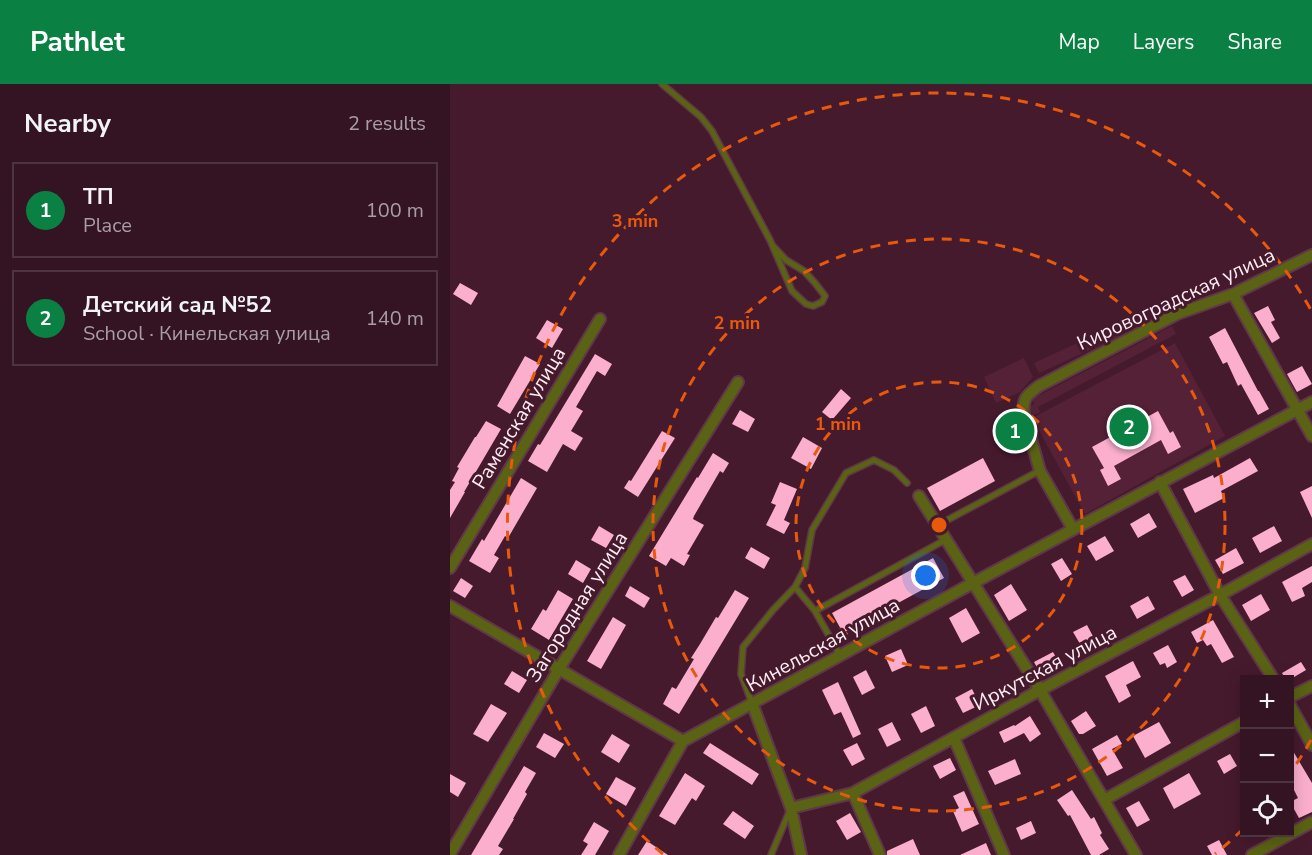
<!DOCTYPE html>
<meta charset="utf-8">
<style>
:root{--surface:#341422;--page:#3f212f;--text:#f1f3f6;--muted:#a99ea5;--line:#4e3340;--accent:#0b8043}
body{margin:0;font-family:"Nunito Sans",sans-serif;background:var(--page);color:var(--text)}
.controls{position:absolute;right:18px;bottom:18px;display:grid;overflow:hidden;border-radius:0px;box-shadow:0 3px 15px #0003}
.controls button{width:54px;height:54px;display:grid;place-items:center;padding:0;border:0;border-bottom:2px solid var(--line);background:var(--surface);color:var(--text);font:30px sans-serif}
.you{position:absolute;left:476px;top:492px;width:21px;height:21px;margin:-15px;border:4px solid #fff;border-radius:50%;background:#1a73e8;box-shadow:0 0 0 9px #1a73e833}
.badge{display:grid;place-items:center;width:39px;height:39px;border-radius:50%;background:var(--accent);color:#fff;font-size:20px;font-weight:700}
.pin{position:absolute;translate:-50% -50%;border:3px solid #fff;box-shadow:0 2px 6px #0006}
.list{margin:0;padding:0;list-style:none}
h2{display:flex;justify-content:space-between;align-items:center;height:78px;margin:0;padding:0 24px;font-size:26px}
h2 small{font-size:20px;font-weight:400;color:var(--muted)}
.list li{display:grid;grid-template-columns:39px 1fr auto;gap:18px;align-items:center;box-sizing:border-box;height:96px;margin:0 12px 12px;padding:0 12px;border:2px solid var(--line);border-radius:0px}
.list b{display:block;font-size:22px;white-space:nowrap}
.list p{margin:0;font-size:20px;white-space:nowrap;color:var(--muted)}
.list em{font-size:20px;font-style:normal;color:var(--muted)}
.icon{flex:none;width:33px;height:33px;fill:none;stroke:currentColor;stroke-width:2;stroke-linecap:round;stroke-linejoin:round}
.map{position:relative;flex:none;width:862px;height:771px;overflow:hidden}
header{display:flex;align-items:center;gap:36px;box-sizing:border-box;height:84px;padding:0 30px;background:var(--accent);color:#fff}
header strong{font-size:28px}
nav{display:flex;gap:33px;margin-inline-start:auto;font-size:21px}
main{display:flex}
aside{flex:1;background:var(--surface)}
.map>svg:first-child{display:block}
</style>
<header>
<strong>Pathlet</strong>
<nav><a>Map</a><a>Layers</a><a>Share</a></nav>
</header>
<main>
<aside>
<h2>Nearby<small>2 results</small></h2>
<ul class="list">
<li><span class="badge">1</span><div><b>ТП</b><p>Place</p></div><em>100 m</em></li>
<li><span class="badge">2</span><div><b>Детский сад №52</b><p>School · Кинельская улица</p></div><em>140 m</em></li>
</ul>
</aside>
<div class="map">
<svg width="862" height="771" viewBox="0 0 862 771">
<rect width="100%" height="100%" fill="#461a2d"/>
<path fill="#542137" d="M668 240 673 251 589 289 584 279Z
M722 242 726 250 588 323 590 328 580 333 576 324 584 320 582 315Z
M725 259 775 352 635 430 582 334Z
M574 274 583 293 570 308 546 319 534 293Z"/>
<path fill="#fbafcc" d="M10 199 28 209 21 221 3 210Z
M818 222 825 236 821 238 830 254 822 259 804 229Z
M97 236 113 245 102 264 86 254Z
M775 244 808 307H809L819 325 808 331 791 300 788 302 777 278 773 280 759 253Z
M145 270 162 280 155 292 147 287 126 323 133 327 121 347 133 354 125 367 113 360 97 388 78 377 88 360 90 361Z
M75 272 90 280 60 330 47 322Z
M852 282 862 300 847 308 837 290Z
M391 305 401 314 382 336 372 328Z
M290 326 305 335 298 348 282 340Z
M708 327 720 349 723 347 731 363 718 370 711 356 664 382 671 395 658 402 650 386 654 384 642 363Z
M36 337 51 345 14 408H15L0 434V406L5 398 2 397 9 384 7 383 25 353H26Z
M566 337 571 346 573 354 565 358 556 342Z
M212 347 225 354 188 413 174 404 179 396 181 397Z
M353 353 372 364 361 385 341 374Z
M263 369 279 379 273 389 270 387 244 432 243 435 254 441 237 470 240 471 234 482 221 474 216 482 199 472 247 393 248 394Z
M533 374 545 397 490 427 477 404Z
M800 374 808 387 771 407 774 414 745 429 733 405 763 391 764 394Z
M71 394 87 404 58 454 55 452 44 471 49 474 40 489 19 477 32 455 34 457Z
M330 398 347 405 334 436 340 439 334 450 316 441 326 421 321 419Z
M862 402V434L850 408Z
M699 429 707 443 688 454 680 440Z
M149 442 164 451 156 464 141 456Z
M824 442 832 457 810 469 802 454Z
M655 452 664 467 646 477 637 462Z
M301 463 320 474 314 485 295 474Z
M786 464 794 479 773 490 765 476Z
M483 474 494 494 393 549 382 529Z
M612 474 622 490 611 497 601 480Z
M126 476 141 485 133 499 118 490Z
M862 482V498L852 504 855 512 842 518 832 498Z
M735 491 744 506 732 513 723 497Z
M11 494 23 502 15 514 3 507Z
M561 500 577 526 559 537 544 511Z
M180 502 200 514 194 524 175 512Z
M108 506 123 515 99 556 81 545 93 525 96 527Z
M285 506 299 514 229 630 213 620 222 603 226 605 244 575 241 574 250 560 266 533 268 534Z
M811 510 820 526 801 537 792 521Z
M698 512 705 525 687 535 680 522Z
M516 524 530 549 512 559 499 534Z
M163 533 176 541 151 585 137 577Z
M763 536 784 573 772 579 761 560 757 562 753 556 747 559 741 548Z
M637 541 646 558 633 565 623 548Z
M718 561 727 578 717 584 715 579 710 581 703 569Z
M451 565 458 581 442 588 435 572Z
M603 568 608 577 589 587 584 578Z
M683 577 691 593 676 601 681 612 669 619 655 592Z
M851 578 856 586 839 596H836L832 589Z
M416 586 425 604 412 611 403 593Z
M62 587 77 596 69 609 54 600Z
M388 598 411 650 403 654 391 628 384 631 372 606Z
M522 605 530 621 513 629 505 614Z
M41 620 57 629 38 658 23 650Z
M476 622 485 642 471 649 461 630Z
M636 627 646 642 633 650H629L621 637Z
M580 632 591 650 580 658 574 649 554 659 549 648 564 641 565 642Z
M442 638 451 656 437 663 428 645Z
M709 638 721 659 695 674 683 652Z
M94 649 114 660 105 674 86 663Z
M162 650 180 661 169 679 151 668Z
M667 651 672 660 662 665 673 684 657 692 642 665Z
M260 659 309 690 302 701 253 669Z
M407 659 415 675 402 682 393 666Z
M840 662 862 699V728L849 734 840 718 848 714 840 698V690L844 688 840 680Z
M780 670 787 682 774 690 767 677Z
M500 674 506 686 490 695 483 682Z
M565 675 571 690 545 701 538 687Z
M74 682 86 689 75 708 77 710 63 735H64L48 762 53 765 49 771H21Z
M235 689 255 702 246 717 242 714 225 741 209 732Z
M739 689 751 710 724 725 713 704Z
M0 690 16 699 8 713 0 708Z
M166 693 186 704 176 722 156 710Z
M622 706 641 735 644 733 652 749 650 751 659 765 649 771H641L620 731 618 732 607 716Z
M514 707 529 740 512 748 503 727 509 724 503 712Z
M689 717 700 736 687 743 676 724Z
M283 727 304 742 295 755 273 740Z
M400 729 411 748 397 756 386 737Z
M581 737 586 749 571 756 566 744Z
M144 738 159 747 145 771H131L138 760 133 757Z
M463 755 470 771H437V767Z
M769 756 777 771H762L757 762Z
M197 757 218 771H188Z
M536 759 541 771H510Z"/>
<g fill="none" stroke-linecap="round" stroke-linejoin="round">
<defs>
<path id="lane" d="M212 0 251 33 262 47 320 156 342 207 356 220 363 222 372 218 375 212 365 199 354 187 336 176 323 162
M488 441 589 387
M365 527 495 456
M390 571 365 527 345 503 355 484 362 446 396 389 424 376 444 386 457 399
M302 619 291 590 293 563 323 526 345 503
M321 771 340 726"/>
<path id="street" d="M783 210 862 352
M710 398 770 511 824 596
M469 412 590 606 686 771
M623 445 590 387 574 330C572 314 577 311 589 302L727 230 783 210 862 171
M0 484 150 235
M0 522 233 657
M840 613 862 602
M302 619 341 724 351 771
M840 621 862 661
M504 654 554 771
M233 657 523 499 862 318
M403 709 430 771
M654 716 794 638
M341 724 403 709 590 606 770 511 862 460
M0 770 109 585 288 298
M169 771 233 657
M802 771 862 738"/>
</defs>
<use href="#lane" stroke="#603849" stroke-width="8"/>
<use href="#street" stroke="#603849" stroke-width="14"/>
<use href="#lane" stroke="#5a6213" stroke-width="5"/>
<use href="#street" stroke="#5a6213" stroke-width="10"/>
</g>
<g fill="none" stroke="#e8590c" stroke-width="3" stroke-dasharray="10 8">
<circle cx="489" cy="441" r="143"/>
<circle cx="489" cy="441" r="286"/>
<path d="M861 656A430 430 0 0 1 841 688M793 745A430 430 0 0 1 765 770M213 770A430 430 0 1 1 861 226"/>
</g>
<g text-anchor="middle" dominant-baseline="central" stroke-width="6" stroke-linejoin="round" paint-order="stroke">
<g font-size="20" fill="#ffedf3" stroke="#461a2d">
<text transform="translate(726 215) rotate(-25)">Кировоградская улица</text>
<text transform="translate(69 334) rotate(-59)">Раменская улица</text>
<text transform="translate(127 523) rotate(-58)">Загородная улица</text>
<text transform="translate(373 561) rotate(-29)">Кинельская улица</text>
<text transform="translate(595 584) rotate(-28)">Иркутская улица</text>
</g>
</g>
<circle cx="489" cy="441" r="9" fill="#e8590c" stroke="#461a2d" stroke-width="3"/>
<g font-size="18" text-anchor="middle" font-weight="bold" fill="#e8590c" stroke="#461a2d" stroke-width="6" stroke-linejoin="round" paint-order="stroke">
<text x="185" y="143">3 min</text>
<text x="287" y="245">2 min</text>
<text x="388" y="346">1 min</text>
</g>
</svg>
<div class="controls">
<button>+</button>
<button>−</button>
<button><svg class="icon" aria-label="locate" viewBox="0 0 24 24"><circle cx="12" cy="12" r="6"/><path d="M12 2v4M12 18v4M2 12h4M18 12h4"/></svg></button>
</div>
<div class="you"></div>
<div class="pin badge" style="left:565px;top:347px">1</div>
<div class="pin badge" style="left:679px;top:343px">2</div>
</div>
</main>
